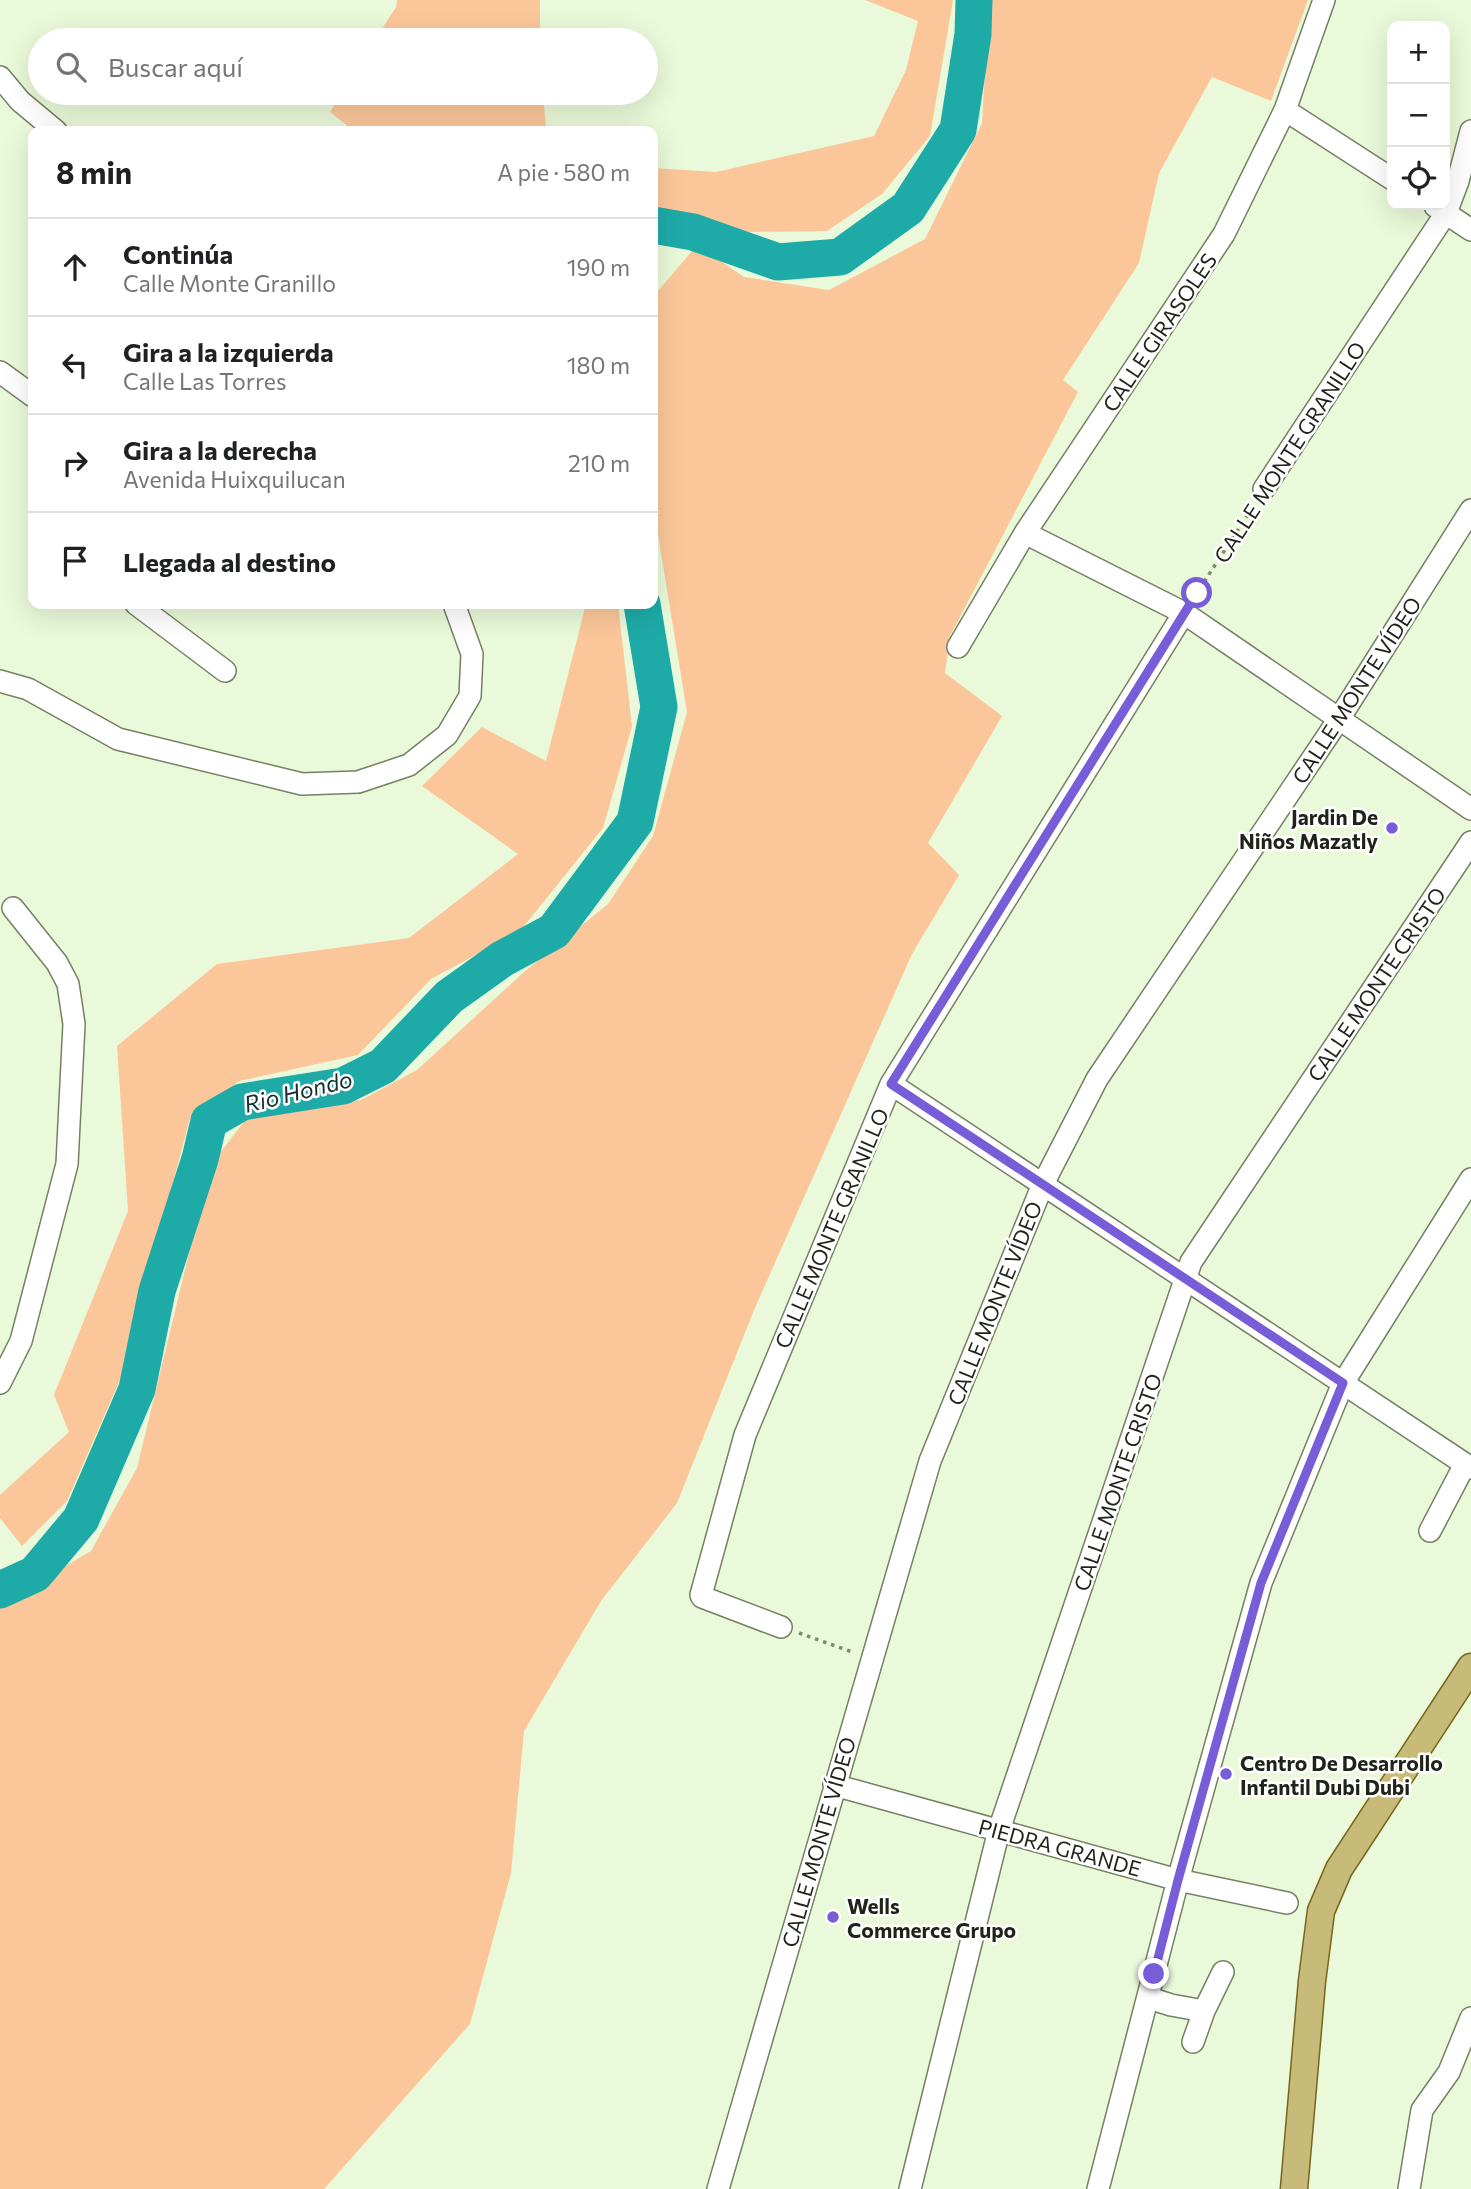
<!DOCTYPE html>
<html lang="es">
<meta charset="utf-8">
<style>
:root{--surface:#fff;--page:#f2f2f2;--text:#202124;--muted:#757577;--line:#e0e0e0}
body{margin:0;font-family:Commissioner,sans-serif;background:var(--page);color:var(--text)}
.controls{position:absolute;right:21px;top:21px;display:grid;overflow:hidden;border-radius:14px;box-shadow:0 7px 28px #0002}
.controls button{width:63px;height:63px;display:grid;place-items:center;padding:0;border:0;border-bottom:2px solid var(--line);background:var(--surface);color:var(--text);font:35px sans-serif}
.stop{position:absolute;width:21px;height:21px;margin:-16px;border:5px solid #775ed8;border-radius:50%;background:#fff}
.stop.end{background:#775ed8;border-color:#fff;box-shadow:0 2px 7px #0008}
.list{margin:0;padding:0;list-style:none}
h2{display:flex;justify-content:space-between;align-items:center;height:91px;margin:0;padding:0 28px;font-size:30px}
h2 small{font-size:23px;font-weight:400;color:var(--muted)}
.list li{display:grid;grid-template-columns:46px 1fr auto;gap:21px;align-items:center;box-sizing:border-box;height:98px;padding:0 28px;border-top:2px solid var(--line)}
.list b{display:block;font-size:26px;white-space:nowrap}
.list p{margin:0;font-size:23px;white-space:nowrap;color:var(--muted)}
.list em{font-size:23px;font-style:normal;color:var(--muted)}
.icon{flex:none;width:38px;height:38px;fill:none;stroke:currentColor;stroke-width:2;stroke-linecap:round;stroke-linejoin:round}
.map{position:relative;flex:none;width:1471px;height:2189px;overflow:hidden}
.search{position:absolute;background:var(--surface);box-shadow:0 7px 28px #0002;left:28px;top:28px;width:630px;height:77px;display:flex;align-items:center;gap:18px;box-sizing:border-box;padding:0 24px;border-radius:38px;color:var(--muted);font-size:26px}
.panel{position:absolute;background:var(--surface);box-shadow:0 7px 28px #0002;left:28px;top:126px;width:630px;height:483px;border-radius:14px}
.map>svg:first-child{display:block}
</style>
<div class="map">
<svg width="1471" height="2189" viewBox="0 0 1471 2189">
<rect width="100%" height="100%" fill="#eaf9d9"/>
<path fill="#fbc79a" d="M397 0H540V40H375L396 7Z
M865 0H953L930 136 882 194 827 231 747 232 653 206V168L716 172 874 136 906 70 918 21Z
M989 0H1308L1271 101 1212 77 1159 173 1139 263 1063 380 1078 392 950 636 945 673 1002 716 928 843 959 875 912 954 754 1310 677 1503 601 1601 524 1731 511 1873 470 2024 324 2189H0V1604L91 1551 137 1468 210 1166 249 1115 361 1100 417 1070 524 972 608 904 653 836 687 712 653 504V297L697 245 744 277 829 290 925 239 982 123Z
M342 93H543L546 129 549 131H354L330 112Z
M586 604H618L632 726 603 828 520 931 431 979 358 1055 239 1081 190 1118 122 1375 67 1501 22 1546 0 1518V1495L69 1432 54 1395 128 1211 117 1046 217 964 409 938 518 854 422 786 482 727 546 761Z"/>
<g fill="none" stroke-linecap="round" stroke-linejoin="round">
<path stroke="#1eaba8" stroke-width="37" d="M653 225 693 232 778 262 840 257 908 208 958 130 973 34 974 0
M0 1590 35 1574 81 1519 137 1389 157 1291 200 1159 209 1121 242 1102 343 1086 383 1066 449 997 502 959 554 931 635 822 659 707 642 604"/>
<defs>
<path id="minor" d="M0 77 20 101 56 131
M1285 110 1392 179
M1435 206 1471 230
M0 372 33 396
M1264 489 1446 213 1458 181 1471 131
M1025 533 1184 613 1471 809
M136 604 225 671
M958 647 1025 533 1224 234 1285 110 1324 0
M0 681 28 689 118 739 302 784 358 782 409 765 447 735 470 696 472 654 454 604
M891 1084 1471 1468
M0 1383 21 1341 67 1164 74 1024 68 984 57 963 13 908
M1430 1531 1465 1464
M781 1627 702 1597 701 1595 745 1435 891 1084 1184 613
M834 1785 1178 1880 1287 1903
M1149 1998 1171 2005 1204 2011 1223 1972
M1193 2042 1204 2011
M718 2189 930 1461 1043 1184 1097 1079 1339 719 1471 510
M910 2189 999 1830 1191 1262 1471 842
M1098 2189 1178 1880 1261 1583 1343 1383 1471 1179
M1409 2189 1422 2110 1449 2072 1471 2018"/>
<path id="major" d="M1294 2189 1312 1981 1321 1911 1339 1869 1471 1667"/>
</defs>
<use href="#minor" stroke="#748164" stroke-width="24"/>
<use href="#major" stroke="#75681c" stroke-width="29"/>
<path stroke="#7f8873" stroke-width="3.5" stroke-dasharray="3.5 5" stroke-linecap="butt" d="M1195 596 1254 505
M799 1633 855 1653"/>
<use href="#minor" stroke="#fff" stroke-width="21"/>
<use href="#major" stroke="#c8ba78" stroke-width="26"/>
</g>
<g fill="none" stroke-linecap="round" stroke-linejoin="round">
<path stroke="#775ed8" stroke-width="9" d="M1154 1974 1178 1880 1261 1583 1343 1383 891 1084 1197 593"/>
</g>
<g fill="#775ed8" stroke="#fff" stroke-width="2.5">
<circle cx="1392" cy="828" r="7"/>
<circle cx="1226" cy="1774" r="7"/>
<circle cx="833" cy="1917" r="7"/>
</g>
<g text-anchor="middle" dominant-baseline="central" stroke-width="5" stroke-linejoin="round" paint-order="stroke">
<g font-size="21" fill="#1f2419" stroke="#fff">
<text transform="translate(1159 332) rotate(-56)">CALLE GIRASOLES</text>
<text transform="translate(1289 452) rotate(-57)">CALLE MONTE GRANILLO</text>
<text transform="translate(1356 690) rotate(-57)">CALLE MONTE VÍDEO</text>
<text transform="translate(1376 984) rotate(-56)">CALLE MONTE CRISTO</text>
<text transform="translate(831 1228) rotate(-67)">CALLE MONTE GRANILLO</text>
<text transform="translate(994 1303) rotate(-68)">CALLE MONTE VÍDEO</text>
<text transform="translate(1117 1482) rotate(-71)">CALLE MONTE CRISTO</text>
<text transform="translate(818 1842) rotate(-74)">CALLE MONTE VÍDEO</text>
<text transform="translate(1060 1847) rotate(15)">PIEDRA GRANDE</text>
</g>
<g font-size="21" font-weight="bold" fill="#1f2419" stroke="#fff" text-anchor="start">
<text x="1378" y="816" text-anchor="end">Jardin De<tspan x="1378" dy="24">Niños Mazatly</tspan></text>
<text x="1240" y="1762">Centro De Desarrollo<tspan x="1240" dy="24">Infantil Dubi Dubi</tspan></text>
<text x="847" y="1905">Wells<tspan x="847" dy="24">Commerce Grupo</tspan></text>
</g>
<g font-size="23" font-style="italic" fill="#192f2e" stroke="#fff">
<text transform="translate(298 1091) rotate(-14)">Rio Hondo</text>
</g>
</g>
</svg>
<div class="controls">
<button>+</button>
<button>−</button>
<button><svg class="icon" aria-label="locate" viewBox="0 0 24 24"><circle cx="12" cy="12" r="6"/><path d="M12 2v4M12 18v4M2 12h4M18 12h4"/></svg></button>
</div>
<div class="stop" style="left:1197px;top:593px"></div>
<div class="stop end" style="left:1154px;top:1974px"></div>
<div class="search"><svg class="icon" aria-label="search" viewBox="0 0 24 24"><circle cx="10" cy="10" r="6"/><path d="M15 15l6 6"/></svg>Buscar aquí</div>
<section class="panel">
<h2>8 min<small>A pie · 580 m</small></h2>
<ul class="list">
<li><svg class="icon" aria-label="ahead" viewBox="0 0 24 24"><path d="M12 20V5M6 11l6-6 6 6"/></svg><div><b>Continúa</b><p>Calle Monte Granillo</p></div><em>190 m</em></li>
<li><svg class="icon" aria-label="left" viewBox="0 0 24 24"><path d="M17 20v-9H6M10 6l-5 5 5 5"/></svg><div><b>Gira a la izquierda</b><p>Calle Las Torres</p></div><em>180 m</em></li>
<li><svg class="icon" aria-label="right" viewBox="0 0 24 24"><path d="M7 20v-9h11M14 6l5 5-5 5"/></svg><div><b>Gira a la derecha</b><p>Avenida Huixquilucan</p></div><em>210 m</em></li>
<li><svg class="icon" aria-label="arrive" viewBox="0 0 24 24"><path d="M6 21V4h12l-3 4 3 4H6"/></svg><div><b>Llegada al destino</b></div></li>
</ul>
</section>
</div>
